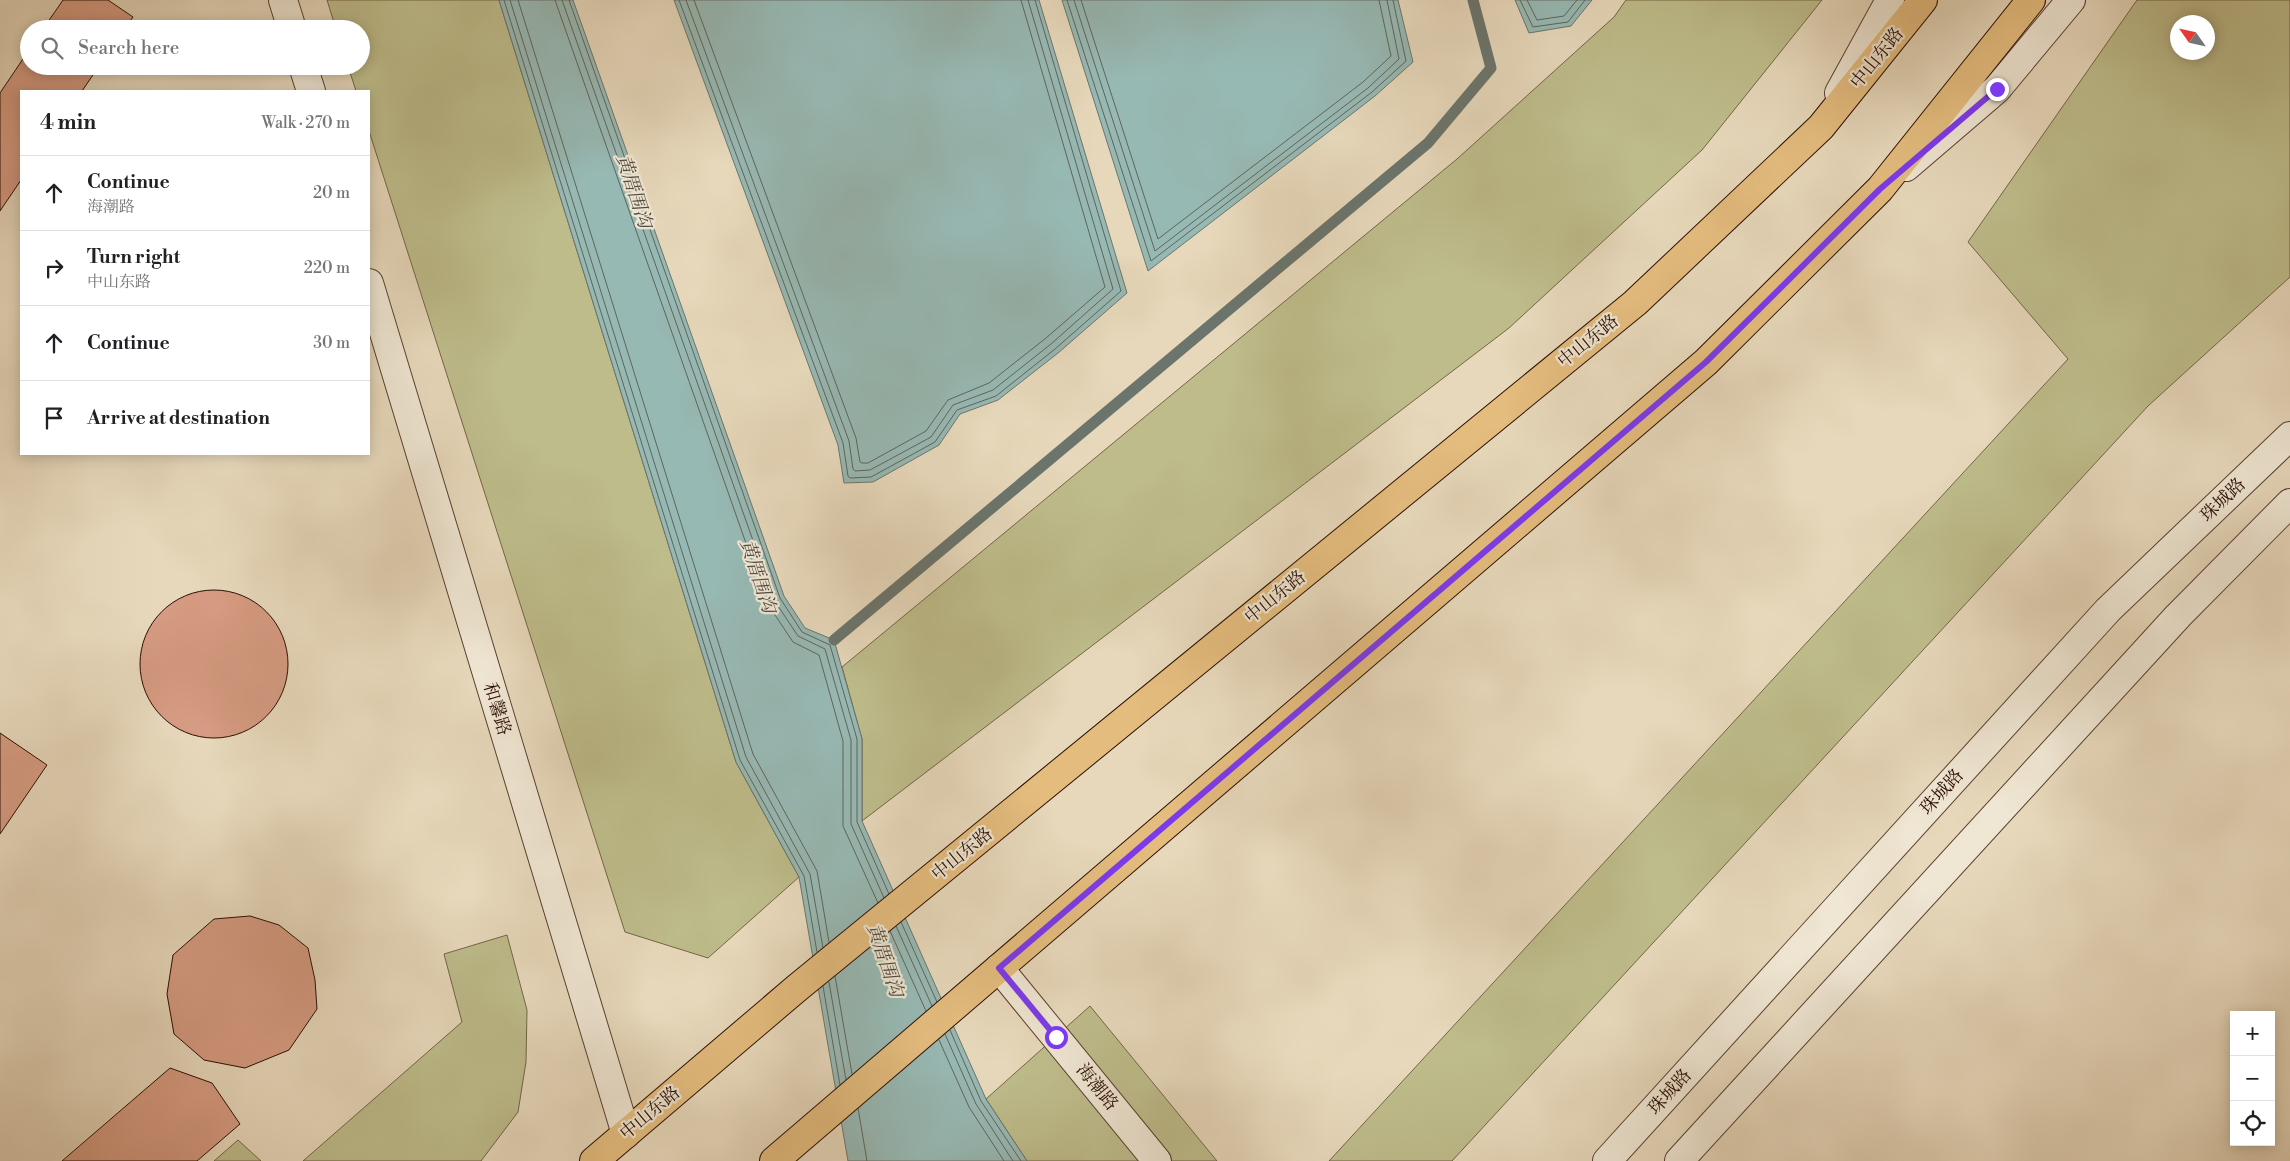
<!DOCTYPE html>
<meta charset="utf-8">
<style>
:root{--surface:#fff;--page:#f6f6f6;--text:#202124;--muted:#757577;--line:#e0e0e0}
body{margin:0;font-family:"Libre Bodoni","Noto Serif SC",serif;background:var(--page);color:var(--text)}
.controls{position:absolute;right:15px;bottom:15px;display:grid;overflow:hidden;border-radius:0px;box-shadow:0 2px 12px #0003}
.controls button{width:45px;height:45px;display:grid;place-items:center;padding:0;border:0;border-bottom:1px solid var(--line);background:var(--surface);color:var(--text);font:25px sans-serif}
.compass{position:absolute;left:2170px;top:15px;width:45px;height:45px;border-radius:50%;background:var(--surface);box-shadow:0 2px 12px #0003;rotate:304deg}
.stop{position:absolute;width:15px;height:15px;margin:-11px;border:4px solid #7c3aed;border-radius:50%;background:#fff}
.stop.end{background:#7c3aed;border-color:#fff;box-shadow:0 1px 5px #0008}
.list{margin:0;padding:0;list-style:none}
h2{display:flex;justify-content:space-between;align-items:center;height:65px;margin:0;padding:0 20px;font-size:21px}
h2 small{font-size:16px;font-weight:400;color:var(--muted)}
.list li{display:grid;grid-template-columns:32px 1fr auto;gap:15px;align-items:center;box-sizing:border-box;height:75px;padding:0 20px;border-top:1px solid var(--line)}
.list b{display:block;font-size:19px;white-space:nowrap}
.list p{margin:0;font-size:16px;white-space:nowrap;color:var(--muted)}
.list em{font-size:16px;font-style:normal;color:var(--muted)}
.icon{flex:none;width:28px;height:28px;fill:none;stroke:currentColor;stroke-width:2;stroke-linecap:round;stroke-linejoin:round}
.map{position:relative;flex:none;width:2290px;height:1161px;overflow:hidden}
.search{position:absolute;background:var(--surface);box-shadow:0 2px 12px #0003;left:20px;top:20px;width:350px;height:55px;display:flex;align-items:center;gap:12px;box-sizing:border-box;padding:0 18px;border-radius:28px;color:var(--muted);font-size:19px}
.panel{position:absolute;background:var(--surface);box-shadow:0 2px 12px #0003;left:20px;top:90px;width:350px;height:365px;border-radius:0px}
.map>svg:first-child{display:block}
</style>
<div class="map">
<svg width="2290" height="1161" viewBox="0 0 2290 1161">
<rect width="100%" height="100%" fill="#e7d8bb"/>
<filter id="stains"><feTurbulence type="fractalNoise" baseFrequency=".004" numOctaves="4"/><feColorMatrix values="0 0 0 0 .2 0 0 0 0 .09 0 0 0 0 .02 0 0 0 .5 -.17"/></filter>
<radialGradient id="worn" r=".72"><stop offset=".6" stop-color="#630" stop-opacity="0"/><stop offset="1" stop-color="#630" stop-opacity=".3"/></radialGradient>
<path fill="#bebc8b" stroke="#746546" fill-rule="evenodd" d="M327 0H499L736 762 799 877 708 958 625 932 369 131V91H356L348 66H361V29H336Z
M1626 0H1822L1702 150 1509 328 862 821V739L842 667 1457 159 1614 17Z
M2137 0H2290V277L2148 406 1452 1161H1329L2068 359 1968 242ZM2178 22H2208V52H2178Z
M507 935 527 1010 526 1062 518 1112 481 1161H303L462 1022 444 954Z
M1090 1006 1217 1161H1027L986 1099Z
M238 1140 261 1161H214Z"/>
<path fill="#97b9b4" stroke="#6b756d" d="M499 0H573L784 596 805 628 834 640 862 739V821L986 1099 1027 1161H848L799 877 736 762Z
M674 0H1039L1127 293 1058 353 998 400 960 414 939 445 873 482 844 483 838 445Z
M1062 0H1398L1413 62 1375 96 1148 271Z
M1515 0H1592L1571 26 1529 33Z"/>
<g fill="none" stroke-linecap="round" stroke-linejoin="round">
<path stroke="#60645b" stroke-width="1" d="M504 0 740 760 804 876 817 952
M510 0 746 757 810 874 823 948
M518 0 753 754 817 871 829 942
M555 0 767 603 793 642 819 655 843 741V826L878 903
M562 0 774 600 798 636 825 649 851 740V824L884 898
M569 0 780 598 802 632 830 645 857 739V822L889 894
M679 0 843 443 848 476 850 478 871 477 935 442 957 410 996 396 1055 349 1121 291 1035 0
M686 0 849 441 853 469 855 471 870 470 931 437 953 405 993 390 1051 344 1113 289 1028 0
M694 0 856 438 860 462 862 463H868L926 431 948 400 989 383 1046 338 1105 287 1021 0
M1067 0 1151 261 1372 92 1406 61 1393 0
M1074 0 1155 251 1368 88 1399 59 1387 0
M1081 0 1158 239 1363 82 1391 56 1379 0
M1520 0 1533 27 1568 22 1585 0
M1527 0 1537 20 1564 16 1577 0
M901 922 937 1002
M896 926 932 1006
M890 931 926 1011
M835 976 852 1074
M829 982 846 1080
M823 986 840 1085
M950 1030 981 1101 1021 1161
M945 1034 976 1104 1013 1161
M939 1040 969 1107 1004 1161
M858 1108 867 1161"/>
<path stroke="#6b756d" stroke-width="11" d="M834 640 1428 143 1491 68 1473 0"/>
</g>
<path fill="#d69b82" stroke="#2a0e02" d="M63 0H108L133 17 124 29H43Z
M29 50V66H99L82 91H21V180L0 211V93Z
M140 664a74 74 0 1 1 148 0a74 74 0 1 1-148 0Z
M0 733 47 765 0 834Z
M250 916 279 925 308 948 315 980 317 1009 289 1050 245 1068 204 1060 174 1034 167 994 173 955 214 919Z
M170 1068 212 1083 240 1124 197 1161H62Z"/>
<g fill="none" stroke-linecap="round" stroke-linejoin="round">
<defs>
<path id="minor" d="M283 0 292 29
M303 66 311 91
M1839 93 1890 0
M1906 167 1997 89 2071 0
M369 283 626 1134
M999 968 1157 1161
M1607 1161 2108 610 2290 436
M1679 1161 2178 616 2290 503"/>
<path id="major" d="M594 1161 797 988 1635 303 1821 127 1923 0
M774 1161 1706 362 1880 189 2031 0"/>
</defs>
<use href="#minor" stroke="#594030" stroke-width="30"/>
<use href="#major" stroke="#2a0e02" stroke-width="30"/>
<use href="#minor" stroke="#efe6d3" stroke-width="28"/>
<use href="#major" stroke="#e4bc7e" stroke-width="28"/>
</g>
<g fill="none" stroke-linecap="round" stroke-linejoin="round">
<path stroke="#7c3aed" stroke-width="6" d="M1056 1037 999 968 1706 362 1880 189 1997 89"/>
</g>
<g text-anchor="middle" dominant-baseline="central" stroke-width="4.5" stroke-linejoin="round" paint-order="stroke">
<g font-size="18" fill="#2a0e02" stroke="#efe6d3">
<text transform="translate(1877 58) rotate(-51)">中山东路</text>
<text transform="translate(1588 341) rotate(-39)">中山东路</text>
<text transform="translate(2223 500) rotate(-44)">珠城路</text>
<text transform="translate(1275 597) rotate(-39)">中山东路</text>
<text transform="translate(497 709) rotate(73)">和馨路</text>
<text transform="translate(1942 792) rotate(-48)">珠城路</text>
<text transform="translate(962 854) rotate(-39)">中山东路</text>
<text transform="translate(1097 1087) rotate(51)">海潮路</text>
<text transform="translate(1670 1092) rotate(-48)">珠城路</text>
<text transform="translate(650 1113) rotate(-40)">中山东路</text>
</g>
<g font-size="19" font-style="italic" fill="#504a40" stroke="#efe6d3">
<text transform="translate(634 191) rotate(72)">黄厝围沟</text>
<text transform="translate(758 576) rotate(72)">黄厝围沟</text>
<text transform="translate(885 960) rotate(71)">黄厝围沟</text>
</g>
</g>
<rect width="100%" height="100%" filter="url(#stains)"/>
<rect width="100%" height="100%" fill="url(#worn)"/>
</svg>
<div class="controls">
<button>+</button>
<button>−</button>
<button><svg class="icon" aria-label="locate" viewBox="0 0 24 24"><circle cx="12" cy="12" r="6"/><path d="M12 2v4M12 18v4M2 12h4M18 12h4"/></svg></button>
</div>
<svg class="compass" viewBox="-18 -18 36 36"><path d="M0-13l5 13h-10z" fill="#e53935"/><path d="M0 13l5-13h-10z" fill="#757577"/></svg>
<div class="stop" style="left:1056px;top:1037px"></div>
<div class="stop end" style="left:1997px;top:89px"></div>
<div class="search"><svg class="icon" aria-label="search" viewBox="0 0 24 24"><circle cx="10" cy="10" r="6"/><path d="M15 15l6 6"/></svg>Search here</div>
<section class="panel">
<h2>4 min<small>Walk · 270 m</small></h2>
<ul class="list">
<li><svg class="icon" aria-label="ahead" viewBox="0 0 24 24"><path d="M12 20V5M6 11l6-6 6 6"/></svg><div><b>Continue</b><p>海潮路</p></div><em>20 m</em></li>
<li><svg class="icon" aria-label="right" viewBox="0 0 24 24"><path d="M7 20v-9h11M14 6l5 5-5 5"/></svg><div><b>Turn right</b><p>中山东路</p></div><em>220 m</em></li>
<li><svg class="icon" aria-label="ahead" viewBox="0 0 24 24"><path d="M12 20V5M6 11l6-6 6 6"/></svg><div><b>Continue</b></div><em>30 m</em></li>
<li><svg class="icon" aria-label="arrive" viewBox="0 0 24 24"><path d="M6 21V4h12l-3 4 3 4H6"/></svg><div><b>Arrive at destination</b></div></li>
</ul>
</section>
</div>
